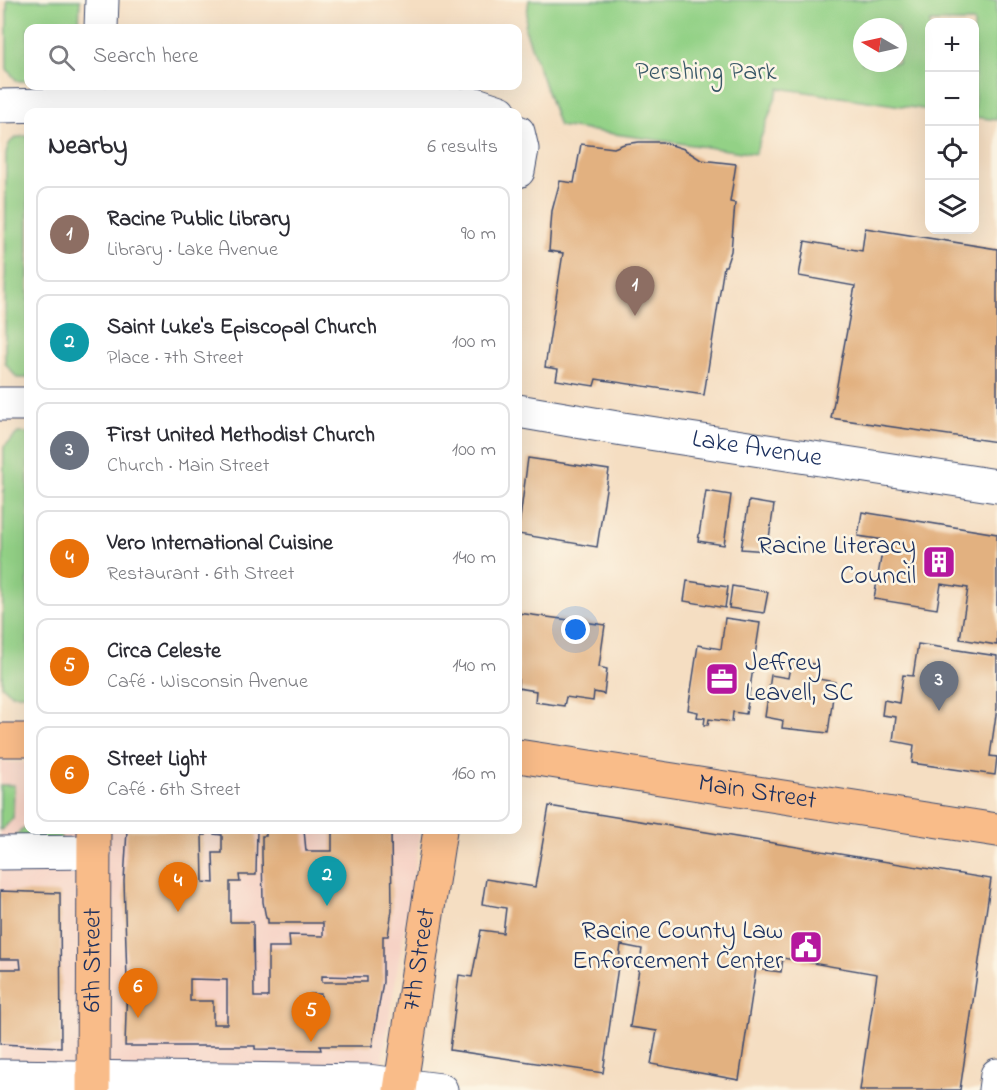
<!DOCTYPE html>
<meta charset="utf-8">
<style>
:root{--surface:#fff;--page:#f2f2f3;--text:#2b2b33;--muted:#7c7c81;--line:#e1e1e2;--accent:#b5179e}
body{margin:0;font-family:"Indie Flower",sans-serif;background:var(--page);color:var(--text)}
.controls{position:absolute;right:18px;top:18px;display:grid;overflow:hidden;border-radius:12px;box-shadow:0 6px 24px #0002}
.controls button{width:54px;height:54px;display:grid;place-items:center;padding:0;border:0;border-bottom:2px solid var(--line);background:var(--surface);color:var(--text);font:30px sans-serif}
.compass{position:absolute;left:853px;top:18px;width:54px;height:54px;border-radius:50%;background:var(--surface);box-shadow:0 6px 24px #0002;rotate:279deg}
.you{position:absolute;left:576px;top:630px;width:21px;height:21px;margin:-15px;border:4px solid #fff;border-radius:50%;background:#1a73e8;box-shadow:0 0 0 9px #1a73e833}
.badge{display:grid;place-items:center;width:39px;height:39px;border-radius:50%;background:var(--accent);color:#fff;font-size:20px;font-weight:700}
.pin{position:absolute;translate:-50% -50px;filter:drop-shadow(0 2px 3px #0008)}
.pin::after{content:'';position:absolute;top:32px;width:21px;height:18px;background:inherit;clip-path:polygon(0 0,100% 0,50% 100%)}
.list{margin:0;padding:0;list-style:none}
h2{display:flex;justify-content:space-between;align-items:center;height:78px;margin:0;padding:0 24px;font-size:26px}
h2 small{font-size:20px;font-weight:400;color:var(--muted)}
.list li{display:grid;grid-template-columns:39px 1fr auto;gap:18px;align-items:center;box-sizing:border-box;height:96px;margin:0 12px 12px;padding:0 12px;border:2px solid var(--line);border-radius:12px}
.list b{display:block;font-size:22px;white-space:nowrap}
.list p{margin:0;font-size:20px;white-space:nowrap;color:var(--muted)}
.list em{font-size:20px;font-style:normal;color:var(--muted)}
.icon{flex:none;width:33px;height:33px;fill:none;stroke:currentColor;stroke-width:2;stroke-linecap:round;stroke-linejoin:round}
.map{position:relative;flex:none;width:997px;height:1090px;overflow:hidden}
.search{position:absolute;background:var(--surface);box-shadow:0 6px 24px #0002;left:24px;top:24px;width:498px;height:66px;display:flex;align-items:center;gap:15px;box-sizing:border-box;padding:0 21px;border-radius:12px;color:var(--muted);font-size:22px}
.panel{position:absolute;background:var(--surface);box-shadow:0 6px 24px #0002;left:24px;top:108px;width:498px;height:726px;border-radius:12px}
.map>svg:first-child{display:block}
</style>
<div class="map">
<svg width="997" height="1090" viewBox="0 0 997 1090">
<rect width="100%" height="100%" fill="#fcf5e5"/>
<filter id="ink" filterUnits="userSpaceOnUse"><feTurbulence type="fractalNoise" baseFrequency=".0167" numOctaves="2"/><feDisplacementMap in="SourceGraphic" scale="12" xChannelSelector="R" yChannelSelector="G"/><feConvolveMatrix kernelMatrix="1 2 1 2 8 2 1 2 1" color-interpolation-filters="sRGB"/></filter>
<filter id="wash" filterUnits="userSpaceOnUse"><feTurbulence type="fractalNoise" baseFrequency=".008" numOctaves="4" result="noise"/><feDisplacementMap in="SourceGraphic" scale="24" xChannelSelector="R" yChannelSelector="G"/><feGaussianBlur stdDeviation="1.35" result="paint"/><feColorMatrix in="noise" values="0 0 0 0 0 0 0 0 0 0 0 0 0 0 0 0 0 1.4 0 .05"/><feComposite in="paint" operator="in"/></filter>
<g filter="url(#wash)">
<rect width="100%" height="100%" fill="#f5dec2"/>
<path fill="#f6d2c5" d="M0 762 28 763V830H421L377 1090H0Z"/>
<path fill="#93d186" stroke="#578072" stroke-width="1.5" fill-rule="evenodd" d="M7 0H80L79 28H28V81H17L7 69Z
M529 0H997V120L975 117 974 22H930L929 110 779 88 755 154 559 126 525 29ZM862 27H898V63H862Z
M28 136V378H17L5 363 6 154C8 140 15 136 28 136Z
M18 433H28V694H12L2 686 4 447Z
M0 785H14L13 818 2 830H0Z
M25 827H28V830H60L61 844 11 840Z"/>
<g id="blocks">
<path fill="#e2b180" fill-rule="evenodd" d="M639 142H662L684 149 701 160 736 164 730 202 735 203 731 251 726 266H724L704 395 596 379 594 386 556 380 558 369 545 367 563 253 549 251 552 211 560 181 574 183 581 144 614 148 624 144Z
M865 228 997 249V442L831 418 855 286 799 276 805 241 862 251Z
M528 458 609 470 597 547 518 534Z
M706 491 731 495 724 545 698 541Z
M749 501 774 505 767 551 741 549Z
M862 512 997 534V645L960 639 968 588 941 584 937 609 874 599 884 540 858 536Z
M687 581 728 587 725 608 684 601Z
M732 586 768 592 764 613 729 608Z
M518 613 605 625 599 667 607 669 604 694 594 692 593 701 566 697 564 706 535 702 536 691 518 688Z
M725 618 760 623 746 714 733 712 732 722 709 719 708 725H704L705 718 697 717 698 712 688 710 698 645 721 649Z
M918 644 997 656V708L990 756 997 757 995 775 912 763 914 745 893 741 896 717 882 715 884 700 899 703 903 675 913 676Z
M791 661 820 665 818 679 835 682 828 733 782 728 783 721 781 720 765 717 771 675 788 678Z
M549 806 991 879 960 1090H860L877 974 783 958 781 972 756 969 739 1080 651 1064 657 1031 630 1027 642 949 621 945 603 1073 450 1050 459 975 472 977 481 930 503 933 506 908 482 904 486 879 535 887Z
M127 830H206V835H202L203 882 214 883 213 853H222V835L214 834V830H257L256 875H239L240 882H230V922H253L254 997H268V947H290L289 935 323 936V923H268V919L266 918 263 902 262 855V836H266V830H304L306 851H332V830H391L392 910 388 936H383V982L372 1046H320L321 1050 255 1049V1046H125L127 980 124 881ZM322 976 367 977V982H322ZM190 979 227 980V1024H213V1001H190ZM310 994H321L320 1016H310Z
M0 891 60 893 61 1047 0 1044V969H21L20 959H0Z"/>
</g>
</g>
<g filter="url(#ink)">
<use href="#blocks" fill-opacity="0" stroke="#3c496d" stroke-width="1.5"/>
<g fill="none" stroke-linecap="round" stroke-linejoin="round">
<defs>
<g id="minor">
<path d="M101 28 102 0"/>
<path d="M0 106 101 104 241 95 385 96 415 94 434 96 458 105 476 104 500 112"/>
<path d="M518 132 522 149 518 171"/>
<path d="M0 404H28"/>
<path id="s1" d="M518 411 623 429 997 486"/>
<path d="M0 853 94 852"/>
<path d="M0 1076 367 1081 441 1090"/>
<path d="M995 1090 997 1075"/>
</g>
<g id="major">
<path d="M0 740H28"/>
<path id="s2" d="M518 756 997 830"/>
<path id="s3" d="M93 1090 94 830"/>
<path id="s4" d="M400 1090 440 830"/>
</g>
</defs>
<use href="#minor" stroke="#3c496d" stroke-width="35"/>
<use href="#major" stroke="#3c496d" stroke-width="35"/>
<use href="#minor" stroke="#fff" stroke-width="33"/>
<use href="#major" stroke="#f9bc89" stroke-width="33"/>
</g>
</g>
<defs>
<symbol id="building-square" viewBox="-11 -11 22 22"><rect x="-9" y="-9" width="18" height="18" rx="4" fill="#b5179e" stroke="#fcf5e5"/><path d="M-4-6H4V6H1V3H-1V6H-4ZM-2.5-4.3h1.7v1.8h-1.7ZM.8-4.3h1.7v1.8H.8ZM-2.5-1h1.7V.8h-1.7ZM.8-1h1.7V.8H.8Z" fill="#fff"/></symbol>
<symbol id="office-square" viewBox="-11 -11 22 22"><rect x="-9" y="-9" width="18" height="18" rx="4" fill="#b5179e" stroke="#fcf5e5"/><path d="M-6-3h4V-5.5h4V-3h4V5H-6ZM-1-4.5V-3h2v-1.5ZM-6 0V1H6V0Z" fill="#fff"/></symbol>
<symbol id="civic-square" viewBox="-11 -11 22 22"><rect x="-9" y="-9" width="18" height="18" rx="4" fill="#b5179e" stroke="#fcf5e5"/><path d="M-.6-6.5H3V-4.5H.6V-3L4-1V1h2V6H-6V1h2V-1L-.6-3ZM-1.2 2.5V6h2.4V2.5Z" fill="#fff"/></symbol>
</defs>
<g fill-rule="evenodd">
<use href="#building-square" x="920" y="543" width="38" height="38"/>
<use href="#office-square" x="703" y="660" width="38" height="38"/>
<use href="#civic-square" x="787" y="928" width="38" height="38"/>
</g>
<g text-anchor="middle" dominant-baseline="central" stroke-width="5" stroke-linejoin="round" paint-order="stroke">
<g font-size="26" fill="#395868" stroke="#fcf5e5">
<text x="706" y="73">Pershing Park</text>
</g>
<g font-size="26" fill="#1b2f5e" stroke="#fcf5e5">
<text stroke="none"><textPath href="#s1" startOffset="242">Lake Avenue</textPath></text>
<text stroke="none"><textPath href="#s2" startOffset="242">Main Street</textPath></text>
<text stroke="none"><textPath href="#s3" startOffset="130">6th Street</textPath></text>
<text stroke="none"><textPath href="#s4" startOffset="132">7th Street</textPath></text>
</g>
<g font-size="26" fill="#1b2f5e" stroke="#fcf5e5" text-anchor="end">
<text x="916" y="547">Racine Literacy<tspan x="916" dy="30">Council</tspan></text>
<text x="745" y="664" text-anchor="start">Jeffrey<tspan x="745" dy="30">Leavell, SC</tspan></text>
<text x="783" y="932">Racine County Law<tspan x="783" dy="30">Enforcement Center</tspan></text>
</g>
</g>
</svg>
<div class="controls">
<button>+</button>
<button>−</button>
<button><svg class="icon" aria-label="locate" viewBox="0 0 24 24"><circle cx="12" cy="12" r="6"/><path d="M12 2v4M12 18v4M2 12h4M18 12h4"/></svg></button>
<button><svg class="icon" aria-label="layers" viewBox="0 0 24 24"><path d="M12 4l9 5-9 5-9-5zM3 14l9 5 9-5"/></svg></button>
</div>
<svg class="compass" viewBox="-18 -18 36 36"><path d="M0-13l5 13h-10z" fill="#e53935"/><path d="M0 13l5-13h-10z" fill="#7c7c81"/></svg>
<div class="you"></div>
<div class="pin badge" style="left:635px;top:316px;background:#8d6e63">1</div>
<div class="pin badge" style="left:327px;top:906px;background:#0f9aa8">2</div>
<div class="pin badge" style="left:939px;top:711px;background:#6b7280">3</div>
<div class="pin badge" style="left:178px;top:912px;background:#e8710a">4</div>
<div class="pin badge" style="left:311px;top:1042px;background:#e8710a">5</div>
<div class="pin badge" style="left:138px;top:1018px;background:#e8710a">6</div>
<div class="search"><svg class="icon" aria-label="search" viewBox="0 0 24 24"><circle cx="10" cy="10" r="6"/><path d="M15 15l6 6"/></svg>Search here</div>
<section class="panel">
<h2>Nearby<small>6 results</small></h2>
<ul class="list">
<li><span class="badge" style="background:#8d6e63">1</span><div><b>Racine Public Library</b><p>Library · Lake Avenue</p></div><em>90 m</em></li>
<li><span class="badge" style="background:#0f9aa8">2</span><div><b>Saint Luke's Episcopal Church</b><p>Place · 7th Street</p></div><em>100 m</em></li>
<li><span class="badge" style="background:#6b7280">3</span><div><b>First United Methodist Church</b><p>Church · Main Street</p></div><em>100 m</em></li>
<li><span class="badge" style="background:#e8710a">4</span><div><b>Vero International Cuisine</b><p>Restaurant · 6th Street</p></div><em>140 m</em></li>
<li><span class="badge" style="background:#e8710a">5</span><div><b>Circa Celeste</b><p>Café · Wisconsin Avenue</p></div><em>140 m</em></li>
<li><span class="badge" style="background:#e8710a">6</span><div><b>Street Light</b><p>Café · 6th Street</p></div><em>160 m</em></li>
</ul>
</section>
</div>
